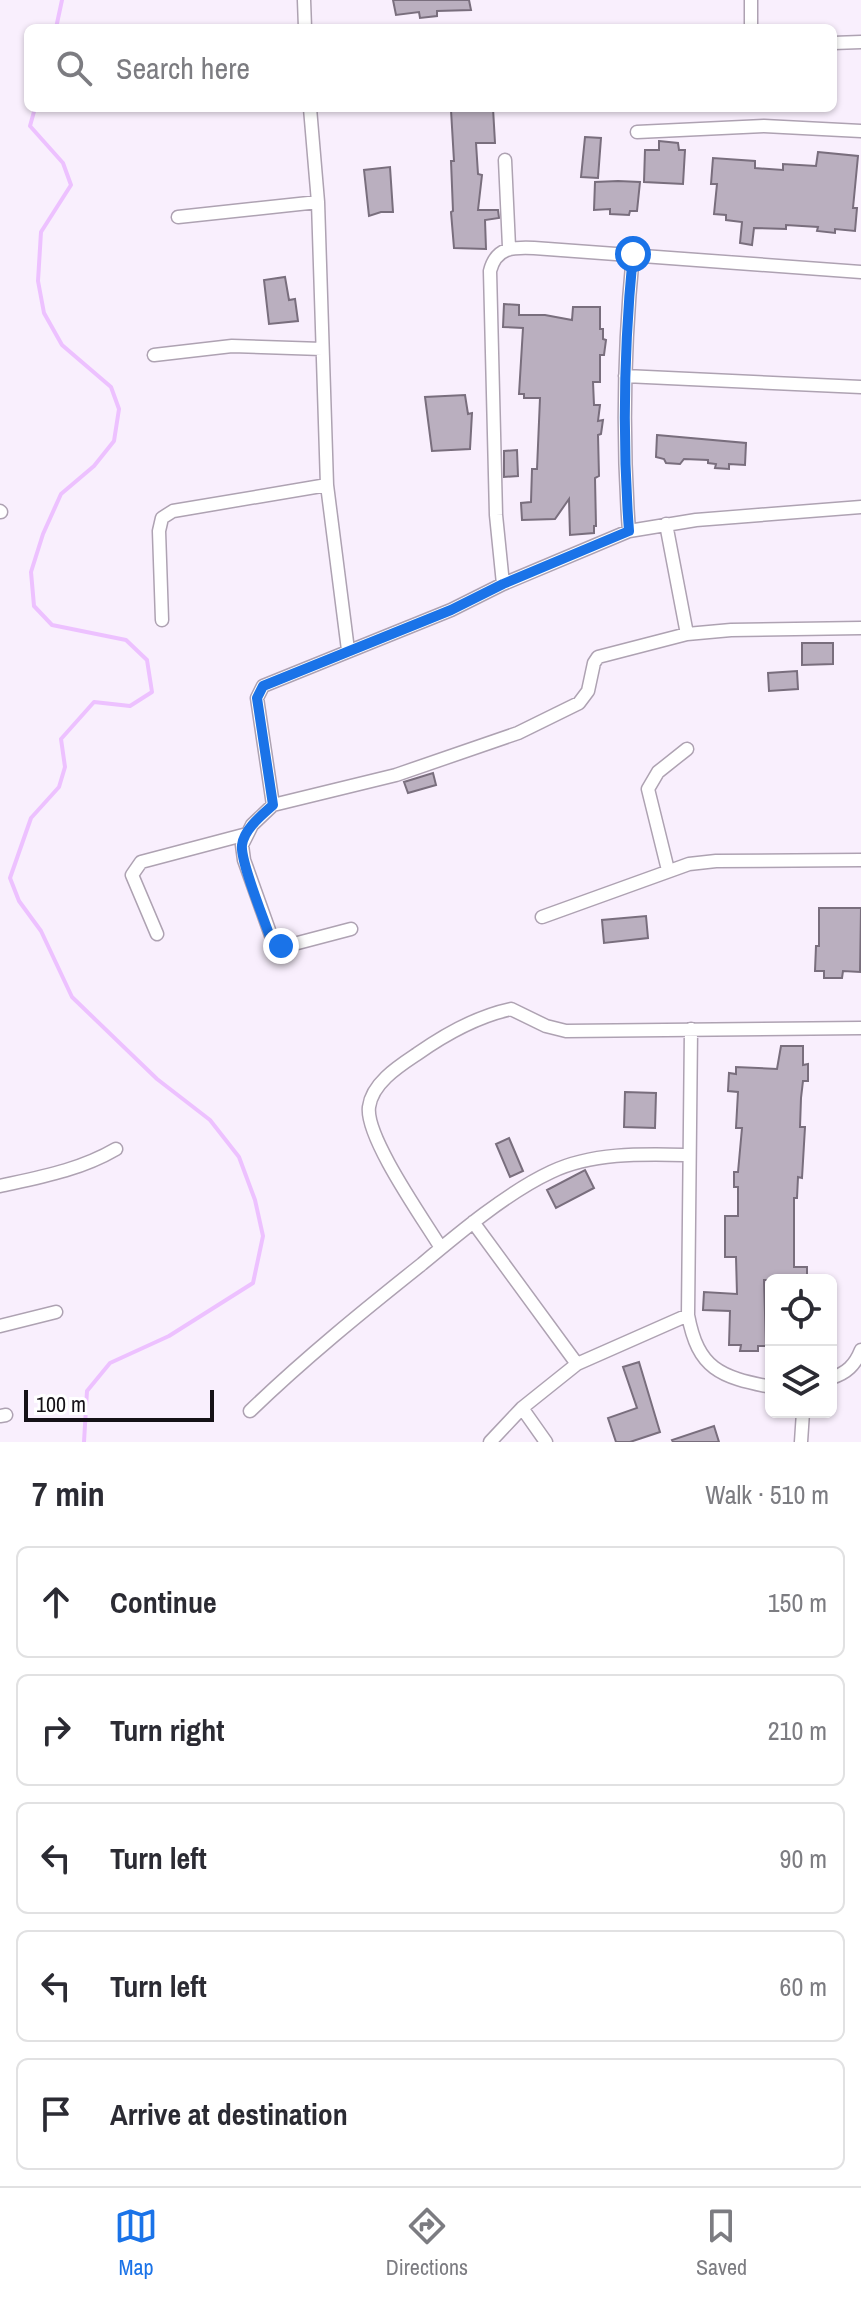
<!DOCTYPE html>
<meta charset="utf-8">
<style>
:root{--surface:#fff;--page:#f2f2f3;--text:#2b2b33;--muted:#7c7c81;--line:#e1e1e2;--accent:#1a73e8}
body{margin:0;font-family:"Archivo Narrow",sans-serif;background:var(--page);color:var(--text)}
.controls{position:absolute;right:24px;bottom:24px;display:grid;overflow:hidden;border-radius:12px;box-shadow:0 2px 6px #0004}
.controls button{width:72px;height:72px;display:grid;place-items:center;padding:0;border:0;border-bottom:2px solid var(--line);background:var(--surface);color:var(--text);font:40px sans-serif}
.scale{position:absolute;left:24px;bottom:20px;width:190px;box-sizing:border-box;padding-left:8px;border:4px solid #151117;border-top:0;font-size:22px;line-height:28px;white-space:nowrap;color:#151117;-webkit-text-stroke:6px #fff;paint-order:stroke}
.stop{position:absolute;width:24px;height:24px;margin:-18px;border:6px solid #1a73e8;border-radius:50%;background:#fff}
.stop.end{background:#1a73e8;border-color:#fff;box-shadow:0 2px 8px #0008}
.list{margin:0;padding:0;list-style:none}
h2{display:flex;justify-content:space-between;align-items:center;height:104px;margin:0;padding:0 32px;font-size:34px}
h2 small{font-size:26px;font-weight:400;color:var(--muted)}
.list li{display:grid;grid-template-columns:52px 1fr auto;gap:24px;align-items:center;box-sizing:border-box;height:112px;margin:0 16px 16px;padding:0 16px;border:2px solid var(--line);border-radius:12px}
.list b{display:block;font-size:30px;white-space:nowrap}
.list em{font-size:26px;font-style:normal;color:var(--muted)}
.icon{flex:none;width:44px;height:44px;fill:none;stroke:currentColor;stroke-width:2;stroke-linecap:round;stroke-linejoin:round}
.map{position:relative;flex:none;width:861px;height:1442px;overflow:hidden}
.search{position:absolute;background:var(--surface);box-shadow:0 2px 6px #0004;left:24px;right:24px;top:24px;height:88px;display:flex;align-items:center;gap:20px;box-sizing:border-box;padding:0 28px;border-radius:12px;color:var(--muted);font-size:30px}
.sheet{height:744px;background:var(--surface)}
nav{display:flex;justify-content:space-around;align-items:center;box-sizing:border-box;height:112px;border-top:2px solid var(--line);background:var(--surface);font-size:22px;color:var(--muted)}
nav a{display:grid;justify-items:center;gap:4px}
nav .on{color:var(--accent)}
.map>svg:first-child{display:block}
</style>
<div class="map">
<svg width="861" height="1442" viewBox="0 0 861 1442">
<rect width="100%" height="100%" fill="#f9effd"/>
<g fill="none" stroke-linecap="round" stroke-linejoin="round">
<path stroke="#edc1ff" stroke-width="4" d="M56 28 62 0
M35 108 30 126 63 163 71 185 41 232 38 281 44 313 62 345 111 387 119 409 114 441 94 466 61 494 43 534 31 572 34 606 52 625 126 640 147 660 152 692 130 706 94 702 61 739 65 767 59 787 31 818 10 878 19 901 41 931 72 997 157 1079 210 1120 239 1157 255 1200 263 1236 253 1283 169 1336 110 1363 87 1391 84 1442"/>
</g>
<path fill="#baafbf" stroke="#796e7d" stroke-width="2" d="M393 0H469L471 10 437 11V16L420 18 419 12 396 15Z
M456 108H493L495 143H476L478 174 482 175 478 210H498L499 218 485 220 486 249 454 248 451 212 453 211 451 161H454L451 110Z
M585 137 601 138 598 178 581 177Z
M659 141 678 143 679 150H685L683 184 644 182 645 150H659Z
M818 152 858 156 853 208H857L855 231 835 229V233L817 231 818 227 786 225V229L754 228 752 245 740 243 742 222 726 220V215L714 214 717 184H711L713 158 755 161V168L783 170V164L816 166Z
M390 167 393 212H381L369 216 364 170Z
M618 181 640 182 637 211H630L629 215 610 214V209L594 210 595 182Z
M285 277 289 300 295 299 298 321 269 324 264 280Z
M504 304 519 305V315H545L572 320 573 307H600V329H603V339L606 340 604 355H600V382H593L594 405H600L598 421 603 420 601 434 598 435 599 476 595 478 596 526H594V533L570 535 569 499 555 519 522 520 521 503 531 502 532 469H537L540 398H524V394H519L523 328 503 327Z
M465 395 468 414 472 413 470 449 432 451 425 397Z
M657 435 746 443 745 465 729 464V469L715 468 716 464 708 463V460L684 459 680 464 666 463 664 459 656 457Z
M517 450 518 476 504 477V451Z
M802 643H833V664L802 665Z
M797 671 798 689 769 691 768 673Z
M433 773 436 785 408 793 404 782Z
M819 908H861L860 972 843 971 842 978H824V971H815L816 946H819Z
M646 916 648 938 604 943 602 920Z
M781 1046H803V1065L808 1064V1081H803L801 1098 800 1127H805L802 1178 798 1177 797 1198H794V1267H807V1280H764L766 1346H758V1351H740L741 1345H729L730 1311 703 1310 704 1292 737 1294 736 1257H725V1216H738V1187H734V1172H738L742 1128H736L738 1092 728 1091 729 1073 736 1074V1067L777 1069Z
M625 1092 656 1093 655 1128 624 1127Z
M509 1138 523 1171 510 1177 496 1144Z
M585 1170 594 1188 556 1208 547 1190Z
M639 1362 660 1432 630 1442H616L608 1418 637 1408 623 1367Z
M714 1426 719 1442H673L672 1440Z"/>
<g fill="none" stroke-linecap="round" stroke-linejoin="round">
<defs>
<path id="minor" d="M304 0 305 28
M751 28V0
M833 43 861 42
M310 108 318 202 327 485 348 650
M637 132 764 126 861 131
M505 160 509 247
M178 217 318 202
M154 355 232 346 322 349
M625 376 861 387
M0 511 1 512
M666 524 687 634
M629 531C622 438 624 346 633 254
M503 584 496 515 490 271C496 247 513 247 534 248L861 272
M162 620 159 531 162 518 173 511 327 485
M273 805 257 698 263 686 451 610 503 584 629 531 696 520 861 507
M668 870 648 789 658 772 687 749
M542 917 689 864 716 861 861 860
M351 929 290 945 274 944 244 860 242 845 252 825 273 805 396 775 518 733 579 703 588 691 594 663 598 657 687 634 731 630 861 628
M157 934 132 875 141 862 247 834
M691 1029 688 1315C698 1369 720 1377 771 1387
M0 1186C41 1177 80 1170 116 1149
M473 1222 577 1364
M441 1248C424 1220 365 1137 369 1107 372 1083 399 1066 417 1054 444 1035 478 1016 511 1009L546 1026 566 1031 861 1028
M0 1326 56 1312
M831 1378C847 1373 855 1365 861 1350
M522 1408 546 1442
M250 1411C305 1358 363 1311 422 1264 459 1233 508 1192 551 1172 593 1152 644 1154 689 1155
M0 1416 6 1415
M490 1442 522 1408 577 1364 688 1315
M801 1442 803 1412"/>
</defs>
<use href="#minor" stroke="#aea2b2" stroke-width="15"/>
<use href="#minor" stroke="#fff" stroke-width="12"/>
</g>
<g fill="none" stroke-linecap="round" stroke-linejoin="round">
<path stroke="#1a73e8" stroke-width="10" d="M281 946 274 944 270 937C264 919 240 861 242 845 244 829 262 815 273 805L257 698 263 686 451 610 503 584 629 531C622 438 624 346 633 254"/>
</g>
</svg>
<div class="controls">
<button><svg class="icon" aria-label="locate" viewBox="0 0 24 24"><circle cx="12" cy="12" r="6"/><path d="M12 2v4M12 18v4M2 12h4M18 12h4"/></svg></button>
<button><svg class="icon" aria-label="layers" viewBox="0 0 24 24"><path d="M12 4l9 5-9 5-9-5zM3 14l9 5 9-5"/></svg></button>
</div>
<div class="scale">100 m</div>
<div class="stop" style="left:633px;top:254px"></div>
<div class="stop end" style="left:281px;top:946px"></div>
<div class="search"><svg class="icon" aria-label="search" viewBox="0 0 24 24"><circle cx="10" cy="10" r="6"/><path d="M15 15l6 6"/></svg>Search here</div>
</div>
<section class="sheet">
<h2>7 min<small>Walk · 510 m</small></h2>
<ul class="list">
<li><svg class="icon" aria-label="ahead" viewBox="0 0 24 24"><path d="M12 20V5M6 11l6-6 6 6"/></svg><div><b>Continue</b></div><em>150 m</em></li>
<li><svg class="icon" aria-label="right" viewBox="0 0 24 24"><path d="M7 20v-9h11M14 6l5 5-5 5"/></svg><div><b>Turn right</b></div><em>210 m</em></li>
<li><svg class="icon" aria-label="left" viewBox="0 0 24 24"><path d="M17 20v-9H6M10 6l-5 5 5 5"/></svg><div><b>Turn left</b></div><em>90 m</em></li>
<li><svg class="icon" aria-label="left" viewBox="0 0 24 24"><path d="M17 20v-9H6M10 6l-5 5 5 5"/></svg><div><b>Turn left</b></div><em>60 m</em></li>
<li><svg class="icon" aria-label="arrive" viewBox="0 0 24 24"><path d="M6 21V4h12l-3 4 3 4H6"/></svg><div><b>Arrive at destination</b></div></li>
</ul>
</section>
<nav>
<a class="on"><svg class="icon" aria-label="map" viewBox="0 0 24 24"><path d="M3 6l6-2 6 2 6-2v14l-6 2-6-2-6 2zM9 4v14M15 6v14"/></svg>Map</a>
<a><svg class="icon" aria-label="directions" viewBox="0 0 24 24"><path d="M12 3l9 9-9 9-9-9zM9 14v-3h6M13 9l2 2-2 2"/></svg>Directions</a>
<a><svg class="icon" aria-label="saved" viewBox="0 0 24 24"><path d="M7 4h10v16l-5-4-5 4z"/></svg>Saved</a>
</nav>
